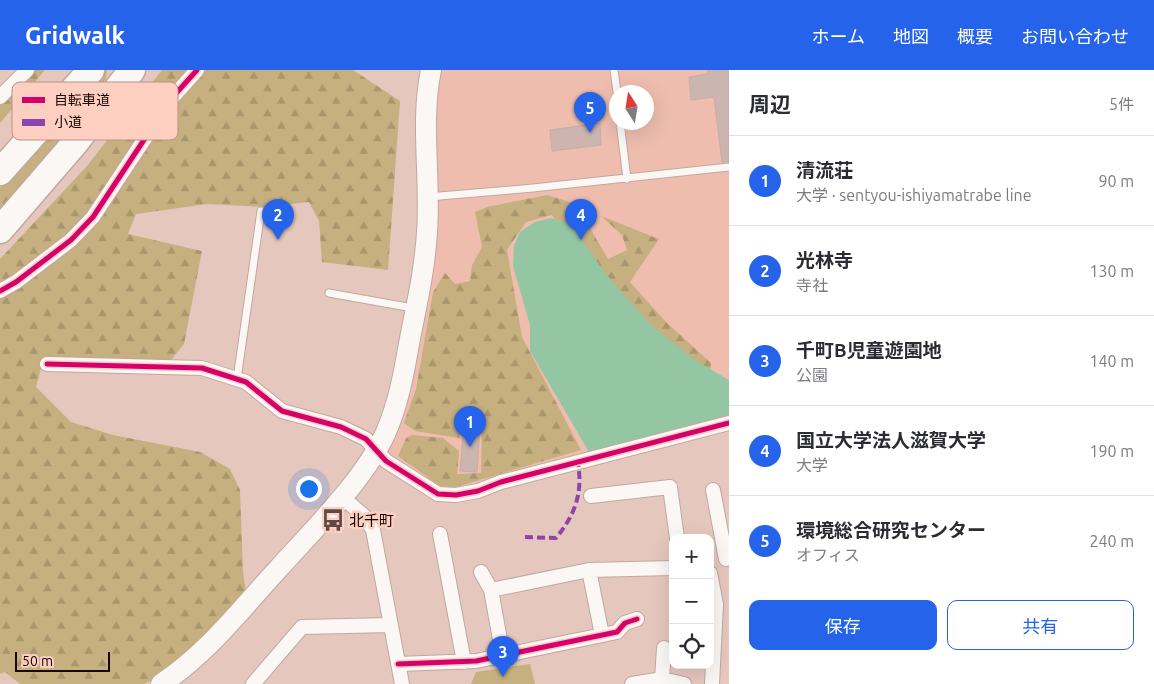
<!DOCTYPE html>
<html lang="ja">
<meta charset="utf-8">
<style>
:root{--surface:#fff;--page:#f2f2f3;--text:#2b2b33;--muted:#7c7c81;--line:#e1e1e2;--accent:#2563eb}
body{margin:0;font-family:Ubuntu,"Noto Sans JP",sans-serif;background:var(--page);color:var(--text)}
.controls{position:absolute;right:15px;bottom:15px;display:grid;overflow:hidden;border-radius:10px;box-shadow:0 5px 20px #0002}
.controls button{width:45px;height:45px;display:grid;place-items:center;padding:0;border:0;border-bottom:1px solid var(--line);background:var(--surface);color:var(--text);font:25px sans-serif}
.compass{position:absolute;left:609px;top:15px;width:45px;height:45px;border-radius:50%;background:var(--surface);box-shadow:0 5px 20px #0002;rotate:348deg}
.scale{position:absolute;left:15px;bottom:12px;width:95px;box-sizing:border-box;padding-left:5px;border:2px solid #170602;border-top:0;font-size:14px;line-height:18px;white-space:nowrap;color:#170602;-webkit-text-stroke:4px #fdcfc0;paint-order:stroke}
.you{position:absolute;left:308px;top:418px;width:18px;height:18px;margin:-12px;border:4px solid #fff;border-radius:50%;background:#1a73e8;box-shadow:0 0 0 8px #1a73e833}
.badge{display:grid;place-items:center;width:32px;height:32px;border-radius:50%;background:var(--accent);color:#fff;font-size:16px;font-weight:700}
.pin{position:absolute;translate:-50% -41px;filter:drop-shadow(0 1px 2px #0008)}
.pin::after{content:'';position:absolute;top:26px;width:18px;height:15px;background:inherit;clip-path:polygon(0 0,100% 0,50% 100%)}
.list{margin:0;padding:0;list-style:none}
h2{display:flex;justify-content:space-between;align-items:center;height:65px;margin:0;padding:0 20px;font-size:21px}
h2 small{font-size:16px;font-weight:400;color:var(--muted)}
.list li{display:grid;grid-template-columns:32px 1fr auto;gap:15px;align-items:center;box-sizing:border-box;height:90px;padding:0 20px;border-top:1px solid var(--line)}
.list b{display:block;font-size:19px;white-space:nowrap}
.list p{margin:0;font-size:16px;white-space:nowrap;color:var(--muted)}
.list em{font-size:16px;font-style:normal;color:var(--muted)}
.actions{display:flex;gap:10px;padding:15px 20px}
.actions a{flex:1;padding:11px 0;border:1px solid var(--accent);border-radius:10px;text-align:center;font-size:18px;color:var(--accent)}
.actions .main{background:var(--accent);color:#fff}
.icon{flex:none;width:28px;height:28px;fill:none;stroke:currentColor;stroke-width:2;stroke-linecap:round;stroke-linejoin:round}
.map{position:relative;flex:none;width:729px;height:614px;overflow:hidden}
header{display:flex;align-items:center;gap:30px;box-sizing:border-box;height:70px;padding:0 25px;background:var(--accent);color:#fff}
header strong{font-size:24px}
nav{display:flex;gap:28px;margin-inline-start:auto;font-size:18px}
main{display:flex}
aside{flex:1;background:var(--surface)}
.map>svg:first-child{display:block}
</style>
<header>
<strong>Gridwalk</strong>
<nav><a>ホーム</a><a>地図</a><a>概要</a><a>お問い合わせ</a></nav>
</header>
<main>
<div class="map">
<svg width="729" height="614" viewBox="0 0 729 614">
<defs>
<pattern id="forest-firs" width="22" height="20" patternUnits="userSpaceOnUse" patternTransform="scale(1.25)"><rect width="22" height="20" fill="#c6b080"/><path d="M5 1l3.5 6h-7zM16 11l3.5 6h-7z" fill="#a9966d"/></pattern>
</defs>
<rect width="100%" height="100%" fill="#e6c7bd"/>
<path fill="#eebdae" fill-rule="evenodd" d="M438 0H729V350L478 416 439 421 384 381 411 316ZM616 22H646V52H616Z"/>
<path fill="url(#forest-firs)" d="M30 0H45L0 53V31Z
M103 0H107L106 9 50 81 0 138V118L48 68Z
M162 0H353L400 31 388 200 322 192 319 151 309 132 265 137 208 134 136 144 128 164 202 181 184 274 170 291H43L36 317 71 352 113 365 200 382 230 399 240 420 243 503 246 522 175 599 144 614H20L5 602 0 604V189L87 96Z
M547 125 576 134 608 189 627 180 622 165 601 146 659 169 630 212 666 252 711 293 710 308 649 265 576 184 552 145 526 152 507 180 522 267 581 380 456 417 440 416 398 386 406 368 412 365 443 368 459 381 457 404 481 403 482 352H461L459 368 415 361 404 353 416 319 433 222 445 203 455 214 470 211 472 195 482 177 475 142 487 137Z"/>
<path fill="#c6b080" d="M530 594 535 614H471L476 602Z"/>
<path fill="#94c6a3" d="M551 148 567 153 580 167 605 203 650 254 693 289 729 310V345L589 382 530 281V255L513 196 514 176 520 162 535 152Z"/>
<path fill="#ccb4af" stroke="#c6ada9" d="M708 0H729V92H722L714 27 691 30 689 7 708 4Z
M600 53 601 75 552 81 550 60Z
M464 354 480 355 477 402 460 401Z"/>
<g fill="none" stroke-linecap="round" stroke-linejoin="round">
<defs>
<path id="lane" d="M614 0 617 22
M620 52 627 109
M428 127 533 118 729 97
M329 223 413 238
M237 309 261 141"/>
<path id="street" d="M0 27 27 0
M0 221 16 212 71 170 93 147 171 29 197 0
M47 294 202 298 246 312 282 341 341 357 366 369 386 391 438 424 456 425 478 421 501 412 729 353
M713 420 726 489
M341 426 364 446 373 460 402 614
M591 426 670 417 677 468
M440 464 464 592
M589 500 602 565
M481 502 491 520 503 586
M710 503 716 534 712 614
M491 520 589 500 673 498
M398 594 476 591 617 562 625 553 637 549
M662 609 664 578
M253 614 302 557 391 555
M632 614 662 609 684 614"/>
<path id="secondary" d="M161 614C208 583 241 539 279 498 314 459 365 409 386 362 400 330 405 296 411 263 418 229 425 196 427 162 431 108 420 53 431 0"/>
<path id="highway" d="M0 102 91 0
M0 160 75 73 132 0"/>
</defs>
<use href="#lane" stroke="#c0a8a0" stroke-width="9"/>
<use href="#street" stroke="#c0a8a0" stroke-width="16"/>
<use href="#secondary" stroke="#c0a8a0" stroke-width="22"/>
<use href="#highway" stroke="#c0a8a0" stroke-width="29"/>
<use href="#lane" stroke="#fbf7f5" stroke-width="7"/>
<use href="#street" stroke="#fbf7f5" stroke-width="14"/>
<use href="#secondary" stroke="#fbf7f5" stroke-width="20"/>
<use href="#highway" stroke="#fbf7f5" stroke-width="26"/>
<path stroke="#8e44ad" stroke-width="4" stroke-dasharray="8 4" stroke-linecap="butt" d="M525 467 556 468C575 445 583 423 578 393"/>
<defs>
<path id="cycleway" d="M0 221 16 212 71 170 93 147 171 29 197 0
M47 294 202 298 246 312 282 341 341 357 366 369 386 391 438 424 456 425 478 421 501 412 729 353
M398 594 476 591 617 562 625 553 637 549"/>
</defs>
<use href="#cycleway" stroke="#fdcfc0" stroke-width="8"/>
<use href="#cycleway" stroke="#d6006c" stroke-width="5"/>
</g>
<defs>
<symbol id="bus-bare" viewBox="-9 -9 18 18"><path d="M-5-6H5V4H4V6H2V4H-2V6H-4V4H-5ZM-3.5-4V0h7V-4ZM-3.5 1.2v1.5H-2V1.2ZM2 1.2v1.5H3.5V1.2Z" fill="#5f4a43" stroke="#fdcfc0" stroke-width="2.5" paint-order="stroke"/></symbol>
</defs>
<g fill-rule="evenodd">
<use href="#bus-bare" x="317" y="434" width="32" height="32"/>
</g>
<g text-anchor="middle" dominant-baseline="central" stroke-width="5" stroke-linejoin="round" paint-order="stroke">
<g font-size="15" fill="#170602" stroke="#fdcfc0" text-anchor="start">
<text x="349" y="450">北千町</text>
</g>
</g>
<rect x="12" y="12" width="166" height="58" rx="8" fill="#fdcfc0" stroke="#b89387" stroke-width="1"/>
<rect x="22" y="27" width="23" height="6" fill="#d6006c"/>
<rect x="22" y="49" width="23" height="7" fill="#8e44ad"/>
<g font-size="14" fill="#170602">
<text x="54" y="35">自転車道</text>
<text x="54" y="57">小道</text>
</g>
</svg>
<div class="controls">
<button>+</button>
<button>−</button>
<button><svg class="icon" aria-label="locate" viewBox="0 0 24 24"><circle cx="12" cy="12" r="6"/><path d="M12 2v4M12 18v4M2 12h4M18 12h4"/></svg></button>
</div>
<svg class="compass" viewBox="-18 -18 36 36"><path d="M0-13l5 13h-10z" fill="#e53935"/><path d="M0 13l5-13h-10z" fill="#7c7c81"/></svg>
<div class="scale">50 m</div>
<div class="you"></div>
<div class="pin badge" style="left:470px;top:377px">1</div>
<div class="pin badge" style="left:278px;top:170px">2</div>
<div class="pin badge" style="left:503px;top:607px">3</div>
<div class="pin badge" style="left:581px;top:170px">4</div>
<div class="pin badge" style="left:590px;top:63px">5</div>
</div>
<aside>
<h2>周辺<small>5件</small></h2>
<ul class="list">
<li><span class="badge">1</span><div><b>清流荘</b><p>大学 · sentyou-ishiyamatrabe line</p></div><em>90 m</em></li>
<li><span class="badge">2</span><div><b>光林寺</b><p>寺社</p></div><em>130 m</em></li>
<li><span class="badge">3</span><div><b>千町B児童遊園地</b><p>公園</p></div><em>140 m</em></li>
<li><span class="badge">4</span><div><b>国立大学法人滋賀大学</b><p>大学</p></div><em>190 m</em></li>
<li><span class="badge">5</span><div><b>環境総合研究センター</b><p>オフィス</p></div><em>240 m</em></li>
</ul>
<div class="actions"><a class="main">保存</a><a>共有</a></div>
</aside>
</main>
